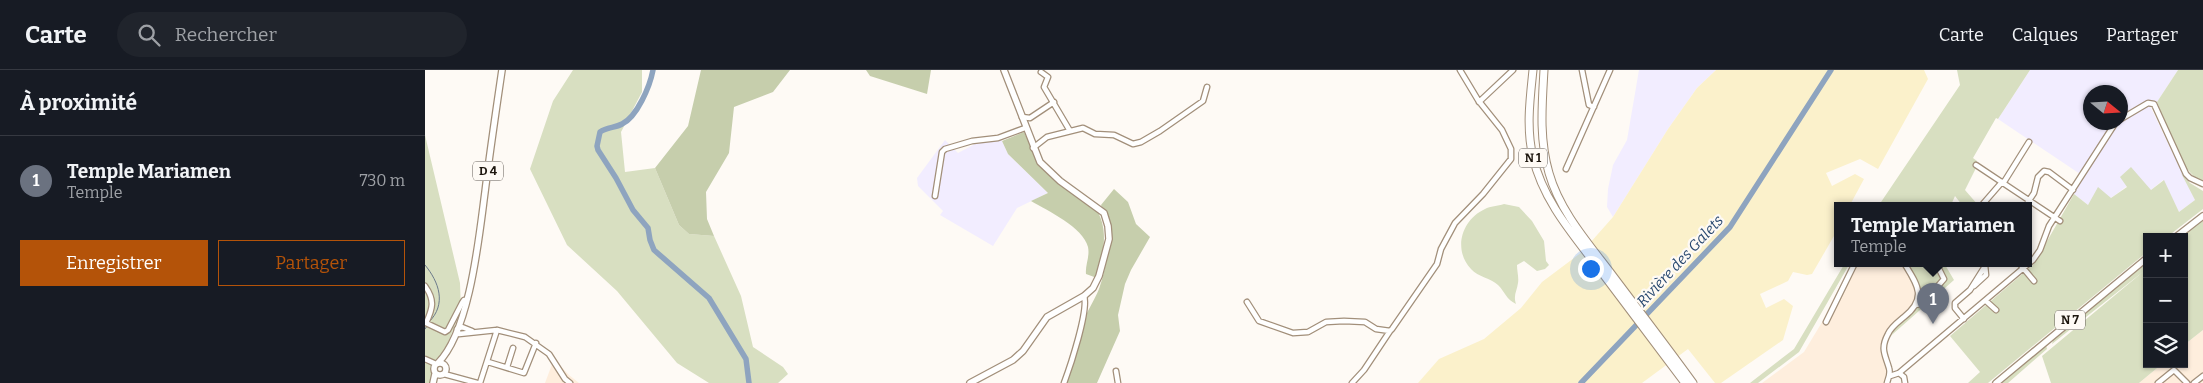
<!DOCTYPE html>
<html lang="fr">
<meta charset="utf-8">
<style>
:root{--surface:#171b24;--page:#20242c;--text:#f1f3f6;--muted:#9ea1a6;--line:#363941;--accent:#b45309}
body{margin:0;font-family:Bitter,serif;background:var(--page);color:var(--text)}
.controls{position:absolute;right:15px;bottom:15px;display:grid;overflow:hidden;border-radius:0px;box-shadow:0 1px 4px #0004}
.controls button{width:45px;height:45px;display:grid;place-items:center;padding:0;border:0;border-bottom:1px solid var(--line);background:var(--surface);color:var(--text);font:25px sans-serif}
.compass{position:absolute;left:1658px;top:15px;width:45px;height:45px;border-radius:50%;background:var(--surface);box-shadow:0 1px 4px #0004;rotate:108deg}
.you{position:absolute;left:1165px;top:198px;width:18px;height:18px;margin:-12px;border:4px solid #fff;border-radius:50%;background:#1a73e8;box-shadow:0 0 0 8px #1a73e833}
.badge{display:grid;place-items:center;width:32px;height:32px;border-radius:50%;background:var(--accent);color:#fff;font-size:16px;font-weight:700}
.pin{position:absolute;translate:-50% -41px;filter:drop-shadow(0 1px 2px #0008)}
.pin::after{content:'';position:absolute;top:26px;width:18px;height:15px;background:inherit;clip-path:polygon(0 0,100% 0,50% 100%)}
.popup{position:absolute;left:1409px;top:132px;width:198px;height:65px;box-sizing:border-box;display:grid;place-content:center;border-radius:0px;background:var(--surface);filter:drop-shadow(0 1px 4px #0005);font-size:16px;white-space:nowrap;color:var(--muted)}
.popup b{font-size:19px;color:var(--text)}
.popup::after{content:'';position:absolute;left:50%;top:100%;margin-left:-10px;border:10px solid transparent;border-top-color:var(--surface)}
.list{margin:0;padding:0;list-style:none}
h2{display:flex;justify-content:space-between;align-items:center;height:65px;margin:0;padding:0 20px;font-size:21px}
h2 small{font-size:16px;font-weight:400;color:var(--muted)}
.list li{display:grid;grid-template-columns:32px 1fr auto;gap:15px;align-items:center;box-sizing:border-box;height:90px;padding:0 20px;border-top:1px solid var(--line)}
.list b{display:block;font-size:19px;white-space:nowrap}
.list p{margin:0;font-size:16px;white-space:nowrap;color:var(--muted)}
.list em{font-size:16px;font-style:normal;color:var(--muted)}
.actions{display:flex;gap:10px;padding:15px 20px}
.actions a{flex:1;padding:11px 0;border:1px solid var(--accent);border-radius:0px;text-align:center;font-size:18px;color:var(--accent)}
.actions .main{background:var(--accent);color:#fff}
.icon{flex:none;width:28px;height:28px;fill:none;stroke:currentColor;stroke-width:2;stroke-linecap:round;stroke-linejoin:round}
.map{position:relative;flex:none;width:1778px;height:313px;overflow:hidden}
header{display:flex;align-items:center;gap:30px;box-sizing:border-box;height:70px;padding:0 25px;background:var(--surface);border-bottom:1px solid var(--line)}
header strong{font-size:24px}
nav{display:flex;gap:28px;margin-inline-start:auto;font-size:18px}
.search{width:350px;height:45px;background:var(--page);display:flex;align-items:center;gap:12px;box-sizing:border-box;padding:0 18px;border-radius:28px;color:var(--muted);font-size:19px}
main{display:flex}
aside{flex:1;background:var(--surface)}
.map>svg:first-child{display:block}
</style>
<header>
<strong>Carte</strong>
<div class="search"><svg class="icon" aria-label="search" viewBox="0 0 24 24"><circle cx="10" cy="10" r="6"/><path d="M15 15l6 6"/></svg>Rechercher</div>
<nav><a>Carte</a><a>Calques</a><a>Partager</a></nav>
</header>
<main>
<aside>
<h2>À proximité<small></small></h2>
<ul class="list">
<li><span class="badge" style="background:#6b7280">1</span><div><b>Temple Mariamen</b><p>Temple</p></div><em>730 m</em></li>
</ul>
<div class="actions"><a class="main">Enregistrer</a><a>Partager</a></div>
</aside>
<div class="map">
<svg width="1778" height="313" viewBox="0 0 1778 313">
<rect width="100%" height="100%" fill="#fefaf5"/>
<path fill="#feeedd" d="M1428 193H1481L1494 220 1492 236 1470 257 1462 270 1459 283 1463 303 1461 313H1337L1379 282 1405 239Z
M1778 260V313H1714L1737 294H1759V275Z
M129 289 144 305 154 313H120Z"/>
<path fill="#f2edff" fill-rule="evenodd" d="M1214 0H1291L1272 18 1243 59 1188 147 1182 137 1183 119 1188 95 1202 70Z
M1605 0H1753L1732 32 1725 36 1770 130 1754 142 1738 110 1726 120 1702 116 1686 128 1663 135 1649 124 1658 106 1573 49ZM1666 22H1696V52H1666Z
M576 69 583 84 623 123 592 138 568 176 515 145 518 141 493 116 492 108 520 70 533 83 550 74Z"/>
<path fill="#d8dfc1" d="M148 0H217V22L196 62 200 102 230 98 254 155 264 164 289 166 316 226 328 277 358 297 363 304 353 313H284L252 293 192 221 142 175 105 99 128 31Z
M1532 0H1605L1573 49 1571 48 1548 88 1552 91 1550 96 1551 98 1540 120 1553 135H1537L1530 126 1526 135H1454L1535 15Z
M1753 0H1778V112C1753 101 1742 56 1732 32Z
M0 65 35 213 36 240 22 275 6 300 8 305 5 313H0Z
M1706 97 1726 120 1739 110 1754 142 1770 130 1756 103 1765 113 1778 121V139L1742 167H1722V182L1563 313H1543L1555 302 1525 266 1609 194 1649 124 1663 135 1673 117 1686 128 1702 117 1695 107Z
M1079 134 1094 137 1107 151 1119 171 1121 191 1124 195 1120 199 1112 201 1099 191 1092 195C1092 201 1094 208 1093 213 1092 221 1088 225 1091 234 1081 229 1080 222 1073 215 1066 208 1053 207 1046 199 1028 180 1036 150 1060 139 1065 136 1073 136 1079 134Z
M1778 150V260L1759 275V167H1755Z
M1420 193H1425L1374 282 1333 313H1325L1369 279Z
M1481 193H1519L1529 210 1460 271 1473 249 1488 234 1495 220Z
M1722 193V294H1737L1714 313H1626L1617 286 1719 201 1627 274 1629 267Z
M1621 275 1622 279 1583 313H1576Z"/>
<path fill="#c6ceac" d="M276 0H365L348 22 309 37 304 83 281 122 282 149 289 166 264 164 254 155 230 98 263 56Z
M441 0H506L502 24 445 6Z
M599 62 611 88 670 137C685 160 678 183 672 208L661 204C660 195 665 187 663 177 658 157 623 141 606 131L623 123 583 84 577 71Z
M689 119 703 132 711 154 725 167 706 200 700 214 693 245 695 261 672 313H640C648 293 651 273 657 254 662 241 669 231 674 219 683 194 687 160 676 135Z"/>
<path fill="#fbf1cb" d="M1291 0H1499L1503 9 1453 99 1435 89 1401 103 1407 116 1430 104 1439 109 1425 135H1413V159L1387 204 1382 205 1368 202 1363 211 1335 224 1341 238 1359 229 1368 236 1358 270 1296 313H1290L1263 279 1217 313H993L1014 289 1059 269 1096 238 1117 212 1157 182 1188 147 1243 59 1272 18Z"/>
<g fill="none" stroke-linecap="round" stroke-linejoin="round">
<path stroke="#6c7a8a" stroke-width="1" d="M0 195C14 212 22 234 4 252
M0 259 2 256"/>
<path stroke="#8ea4bf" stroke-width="5.5" d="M228 0C225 16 212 47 197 54 190 58 182 57 175 62L172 76 173 80 191 108 208 140 223 158 225 170 229 180 284 228 321 289 324 313
M1156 313 1305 157 1406 0"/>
<defs>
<path id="minor" d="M1157 0 1164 35 1169 37
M616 2 623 7 619 17 645 61
M1054 32 1088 0
M597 47 605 48 629 32
M1696 49 1723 33 1729 34 1761 104 1765 108 1778 114
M608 78 622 67 658 58 670 64 689 65 708 74 716 72 735 61 778 31 782 17
M1551 95 1635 151
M1141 99 1185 0
M1579 112 1604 72
M510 126 517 82 520 79 547 71 573 68 600 58
M1557 135 1577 112
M1601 135 1609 123 1613 107 1619 101 1624 102 1648 120
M1594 193 1609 211
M0 216C10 230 8 238 1 253L20 262 23 260 37 233 39 230H42
M1549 216 1561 205 1560 195 1556 193
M1561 231 1571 240
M822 232 834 251 868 263 883 262 901 252 919 251 940 252 951 259 965 261 967 259 1012 194 1016 179 1030 153 1058 124 1086 89V79L1077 60 1053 30 1035 0
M1491 235 1498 233 1519 209 1511 193
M1539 249 1530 238V233L1545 220 1562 193
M1401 252 1430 193
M32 259 37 257 47 261
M32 260 34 264 72 260 100 267 124 284 140 309 145 313
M0 289 11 294
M63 292 99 303 111 273
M82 297 88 278
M691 301 693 313
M1474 303 1608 190 1615 180 1624 156 1691 52
M19 304 52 313
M1465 306 1474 303 1479 307 1480 313
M55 313 72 260
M639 313C645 297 664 240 659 226
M927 313 939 300 965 261
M1462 313C1463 308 1466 304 1464 298 1460 284 1455 279 1463 264 1466 257 1473 252 1479 247 1503 228 1492 214 1479 193
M1733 313 1749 300 1762 313
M1769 313 1778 306"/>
<path id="major" d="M1751 167 1778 146
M9 299a6 6 0 1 1 12 0a6 6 0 1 1-12 0Z
M13 293C45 261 54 167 60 122 65 81 71 41 77 0
M8 313 10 304
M545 313 588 290 598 281 622 247 659 226 668 218 674 206 684 169 683 156 679 143 635 111 615 92 579 0
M1571 313 1722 188"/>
<path id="highway" d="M1108 0C1105 29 1101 58 1108 87 1118 132 1151 168 1178 204 1205 240 1233 277 1260 313
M1119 0C1117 35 1114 69 1124 103 1135 142 1164 174 1188 206 1215 242 1242 277 1268 313"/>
</defs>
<use href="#minor" stroke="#a28f7a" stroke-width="7"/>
<use href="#major" stroke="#a28f7a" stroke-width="8"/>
<use href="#highway" stroke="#a28f7a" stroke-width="9"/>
<use href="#minor" stroke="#fff" stroke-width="4.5"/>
<use href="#major" stroke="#fff" stroke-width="5.5"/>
<use href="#highway" stroke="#fff" stroke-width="7"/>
</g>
<g text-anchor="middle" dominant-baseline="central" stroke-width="4.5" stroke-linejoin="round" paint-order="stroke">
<g fill="#fefaf5" stroke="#615b54" stroke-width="1">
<rect x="1094" y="78.5" width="28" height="19" rx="4"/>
<rect x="48" y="91.5" width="30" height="19" rx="4"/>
<rect x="1630" y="240.5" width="30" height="19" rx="4"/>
</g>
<g font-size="12" font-weight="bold" fill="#1e170f">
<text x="1108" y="88">N 1</text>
<text x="63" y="101">D 4</text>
<text x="1645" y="250">N 7</text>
</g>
<g font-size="15" font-style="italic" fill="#28486f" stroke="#fefaf5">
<text transform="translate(1255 191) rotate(-47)">Rivière des Galets</text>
</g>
</g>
</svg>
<div class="controls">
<button>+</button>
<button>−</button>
<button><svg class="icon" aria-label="layers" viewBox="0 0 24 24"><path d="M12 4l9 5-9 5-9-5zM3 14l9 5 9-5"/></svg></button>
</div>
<svg class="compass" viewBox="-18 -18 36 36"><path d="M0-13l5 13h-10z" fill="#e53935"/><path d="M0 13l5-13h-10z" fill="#9ea1a6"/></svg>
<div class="you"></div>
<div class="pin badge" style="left:1508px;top:254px;background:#6b7280">1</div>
<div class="popup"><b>Temple Mariamen</b>Temple</div>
</div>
</main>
